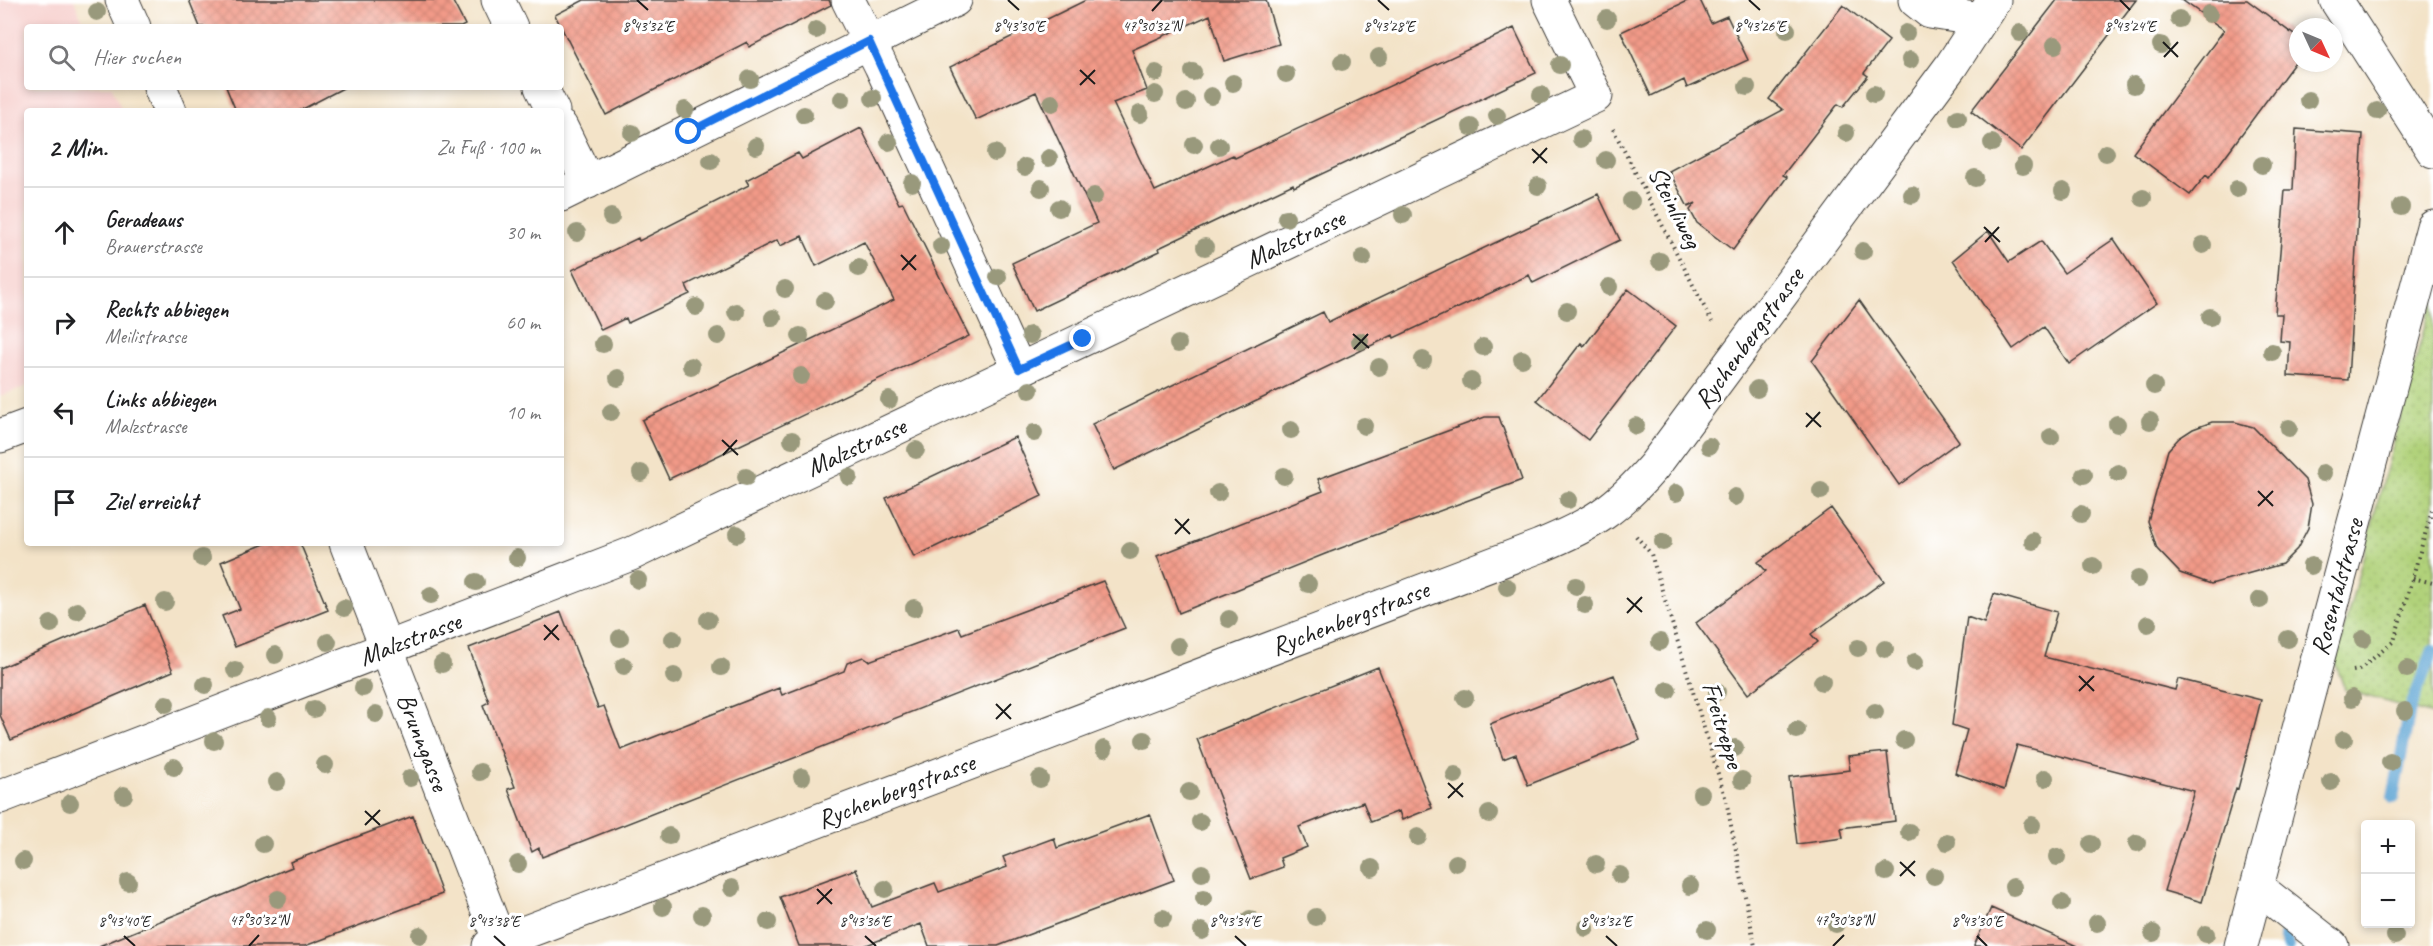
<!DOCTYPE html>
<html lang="de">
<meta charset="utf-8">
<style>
:root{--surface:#fff;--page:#f2f2f2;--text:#202124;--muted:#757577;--line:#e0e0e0}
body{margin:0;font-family:Caveat,sans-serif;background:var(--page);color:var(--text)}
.controls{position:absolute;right:18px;bottom:18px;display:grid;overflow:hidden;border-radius:6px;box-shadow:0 3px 9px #0003}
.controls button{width:54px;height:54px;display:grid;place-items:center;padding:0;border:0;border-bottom:2px solid var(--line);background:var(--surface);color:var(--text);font:30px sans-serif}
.compass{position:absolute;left:2289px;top:18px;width:54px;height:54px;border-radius:50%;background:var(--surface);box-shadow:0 3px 9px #0003;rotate:134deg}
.stop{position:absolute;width:18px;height:18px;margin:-14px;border:4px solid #1a73e8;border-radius:50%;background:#fff}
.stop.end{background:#1a73e8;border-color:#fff;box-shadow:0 2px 6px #0008}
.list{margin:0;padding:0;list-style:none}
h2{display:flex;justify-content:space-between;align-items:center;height:78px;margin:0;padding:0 24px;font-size:26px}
h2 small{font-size:20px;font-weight:400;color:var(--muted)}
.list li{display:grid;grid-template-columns:39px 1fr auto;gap:18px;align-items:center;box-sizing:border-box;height:90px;padding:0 24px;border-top:2px solid var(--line)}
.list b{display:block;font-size:22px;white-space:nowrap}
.list p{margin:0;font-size:20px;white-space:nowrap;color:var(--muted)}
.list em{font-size:20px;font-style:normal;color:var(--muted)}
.icon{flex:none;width:33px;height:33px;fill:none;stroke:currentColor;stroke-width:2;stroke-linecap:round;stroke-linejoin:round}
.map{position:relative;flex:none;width:2433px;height:946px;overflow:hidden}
.search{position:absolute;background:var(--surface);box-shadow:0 3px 9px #0003;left:24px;top:24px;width:540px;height:66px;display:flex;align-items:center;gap:15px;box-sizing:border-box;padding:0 21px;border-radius:6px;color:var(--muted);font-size:22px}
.panel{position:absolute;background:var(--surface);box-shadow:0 3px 9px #0003;left:24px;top:108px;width:540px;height:438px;border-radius:6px}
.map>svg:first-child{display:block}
</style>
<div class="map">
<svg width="2433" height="946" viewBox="0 0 2433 946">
<defs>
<pattern id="park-dots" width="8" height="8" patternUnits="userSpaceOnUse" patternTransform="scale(1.5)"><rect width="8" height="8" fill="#b1d27a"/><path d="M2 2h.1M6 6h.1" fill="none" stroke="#98b469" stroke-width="1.8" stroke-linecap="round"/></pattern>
<pattern id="building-cross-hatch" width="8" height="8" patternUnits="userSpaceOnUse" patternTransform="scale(1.5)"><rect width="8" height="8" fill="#f29a88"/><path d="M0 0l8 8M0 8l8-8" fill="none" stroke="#cf8475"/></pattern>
</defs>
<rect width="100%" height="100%" fill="#fff"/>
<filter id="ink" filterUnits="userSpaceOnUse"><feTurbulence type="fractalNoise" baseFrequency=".0167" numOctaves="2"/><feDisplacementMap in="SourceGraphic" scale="12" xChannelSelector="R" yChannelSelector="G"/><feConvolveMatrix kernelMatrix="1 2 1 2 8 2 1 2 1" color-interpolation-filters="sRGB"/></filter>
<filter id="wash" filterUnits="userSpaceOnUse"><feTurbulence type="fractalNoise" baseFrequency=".008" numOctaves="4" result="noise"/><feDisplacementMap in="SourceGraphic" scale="24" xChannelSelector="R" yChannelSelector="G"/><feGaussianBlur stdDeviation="1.35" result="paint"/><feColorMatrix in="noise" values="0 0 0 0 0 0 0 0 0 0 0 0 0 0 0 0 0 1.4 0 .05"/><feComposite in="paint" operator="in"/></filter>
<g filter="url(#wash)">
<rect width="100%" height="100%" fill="#f3e3c8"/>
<path fill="#f7d0ce" d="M0 0H74L85 27H27V87H112L122 111H27V386L0 396Z"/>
<path fill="url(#park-dots)" stroke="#66774b" stroke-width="1.5" d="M2433 296V715L2345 690 2335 662Z"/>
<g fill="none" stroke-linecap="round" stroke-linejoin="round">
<path stroke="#5fa5d4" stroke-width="12" d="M2393 798 2410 709 2433 650
M2284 936 2289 946"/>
</g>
<g id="blocks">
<path fill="url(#building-cross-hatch)" d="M189 0H452L465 25 461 27H200Z
M584 0H829L831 5 749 47 747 42 606 115 555 15Z
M1086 0H1266L1279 44 1224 61 1210 15 1132 50 1147 90 1113 103 1155 191 1233 155 1235 158 1514 28 1536 73 1294 187 1293 184 1159 248 1160 251 1034 311 1012 263 1097 223 1036 92 976 120 950 67Z
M1689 0H1700L1711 23 1727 16 1748 60 1687 88 1684 80 1651 96 1621 32Z
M2057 0H2136L2021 150 1971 111Z
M2182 0H2247L2298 38V58L2209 178 2206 175 2190 195 2133 153 2224 30Z
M1843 5 1889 41 1864 73 1868 76 1843 107 1838 104 1783 175 1787 177 1733 250 1697 223 1690 210 1696 203 1688 207 1669 171 1783 110 1769 99Z
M226 87H345L299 111H236Z
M861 128 899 204 903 203 969 336 669 479 642 420 894 300 864 242 816 266 802 236 780 246 777 240 686 285 690 294 628 323 626 318 601 330 572 270 638 238 639 241 749 185 746 180 798 153 802 159Z
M2296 129 2363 134 2348 380 2288 376 2290 342 2280 341 2282 314H2275L2285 190H2293Z
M1598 194 1620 240 1533 283 1529 275 1394 338 1393 335 1114 470 1092 424 1323 312 1328 322Z
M1988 231 2009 262 2041 241 2064 273 2114 239 2157 303 2069 364 2044 327 2013 349 1953 260Z
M1628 289 1676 326 1588 440 1537 400 1581 343 1584 346Z
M1859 300 1959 441 1899 485 1812 361Z
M1485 417H1499L1522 480 1325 554 1179 613 1157 556 1323 491 1318 479Z
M2212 422H2235L2253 427 2305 480 2312 504 2308 528 2297 549 2282 564 2211 584 2180 573 2157 549 2148 521 2168 450 2179 438 2193 429Z
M1015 437 1042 496 914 557 886 498Z
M1831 508 1884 581 1811 634 1818 642 1748 694 1696 623 1766 571 1758 562Z
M267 543H300L328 610 235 647 222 616 240 609 221 562Z
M1103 581 1125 628 542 857 539 848 532 852 508 789 515 787 483 705 489 702 469 648 561 612 598 708 604 706 621 750 779 688 782 695 844 671 847 663 863 657 869 661 959 628 962 634Z
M1994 594 2057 612 2044 657 2175 690 2178 679 2261 700 2238 789 2236 788 2202 902 2164 891 2194 791 2017 745 2004 790 1955 773 1967 730 1952 725 1967 617 1984 623Z
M145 605 173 671 11 740 0 715V668Z
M1378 667 1432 808 1402 820 1399 811 1371 822 1363 802 1299 827 1307 847 1280 858 1283 867 1251 879 1197 739Z
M1614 675 1640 740 1528 785 1516 754 1503 759 1490 724Z
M1887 752 1895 821 1841 828 1843 838 1797 844 1789 777 1850 770 1848 756Z
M1150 814 1174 880 998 946H929L921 924 864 946H799L780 897 856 869 872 907 935 883 939 892 1007 867 1003 857 1054 838 1057 848Z
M413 816 442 894 305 946H99L292 867 290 862Z
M1991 908 2077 946H1974Z"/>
</g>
</g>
<g filter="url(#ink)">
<use href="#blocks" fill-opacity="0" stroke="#3c3a36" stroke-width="1.5"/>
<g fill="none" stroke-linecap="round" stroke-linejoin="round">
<defs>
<path id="minor" d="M122 0 134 27
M498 0 511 27
M848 0 881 66 1019 369
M1915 0 1930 12 1981 20
M2336 0 2433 151
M160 87 170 111
M541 87 553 111
M561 127 588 182
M561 195 955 0
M0 436 27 426
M346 543 500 942
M0 797 631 554 1596 96 1549 0
M2257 887 2332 946
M489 946 1540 546C1593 524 1616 510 1654 466L1951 66 1994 0
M2241 946 2433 227"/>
</defs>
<use href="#minor" stroke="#3c3a36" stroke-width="35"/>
<path stroke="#3c3a36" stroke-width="4" stroke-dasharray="1.5 4.5" stroke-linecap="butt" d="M1613 129 1712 322
M1636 536 1651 554 1726 800 1755 946
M2413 578 2433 583
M2353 671 2359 670 2394 641 2433 507"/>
<use href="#minor" stroke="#fff" stroke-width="33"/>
</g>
<g fill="#99997c">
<circle cx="97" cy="12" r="9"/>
<circle cx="2209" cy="14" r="9"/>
<circle cx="1607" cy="19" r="9"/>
<circle cx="2179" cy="19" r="9"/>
<circle cx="816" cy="30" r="9"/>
<circle cx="1787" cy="30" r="9"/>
<circle cx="1906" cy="33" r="9"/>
<circle cx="2020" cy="33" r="9"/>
<circle cx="2055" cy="45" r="9"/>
<circle cx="2161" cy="45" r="9"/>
<circle cx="1379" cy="57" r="9"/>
<circle cx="1910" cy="60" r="9"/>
<circle cx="1342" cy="62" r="9"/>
<circle cx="1560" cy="65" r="9"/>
<circle cx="1193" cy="72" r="9"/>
<circle cx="1156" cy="73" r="9"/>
<circle cx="1286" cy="74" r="9"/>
<circle cx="750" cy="79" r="9"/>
<circle cx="1233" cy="83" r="9"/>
<circle cx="2134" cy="85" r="9"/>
<circle cx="1747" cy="87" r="9"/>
<circle cx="1155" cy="94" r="9"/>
<circle cx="1874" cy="94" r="9"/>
<circle cx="1541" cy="95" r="9"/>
<circle cx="1211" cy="96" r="9"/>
<circle cx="873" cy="98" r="9"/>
<circle cx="842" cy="99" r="9"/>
<circle cx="2308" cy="100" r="9"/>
<circle cx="1186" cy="102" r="9"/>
<circle cx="1052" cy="103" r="9"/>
<circle cx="685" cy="110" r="9"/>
<circle cx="2377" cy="111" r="9"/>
<circle cx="1140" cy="114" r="9"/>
<circle cx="804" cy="115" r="9"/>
<circle cx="1497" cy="116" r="9"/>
<circle cx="1958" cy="118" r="9"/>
<circle cx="1471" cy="127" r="9"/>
<circle cx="632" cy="133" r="9"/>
<circle cx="1846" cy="133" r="9"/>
<circle cx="1581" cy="139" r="9"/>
<circle cx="889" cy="142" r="9"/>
<circle cx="1992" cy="143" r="9"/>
<circle cx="1194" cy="145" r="9"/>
<circle cx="756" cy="146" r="9"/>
<circle cx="1219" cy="146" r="9"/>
<circle cx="995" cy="153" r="9"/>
<circle cx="2106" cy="153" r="9"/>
<circle cx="1049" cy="158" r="9"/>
<circle cx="1606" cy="160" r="9"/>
<circle cx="711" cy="161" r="9"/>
<circle cx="2262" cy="165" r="9"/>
<circle cx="2023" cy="166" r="9"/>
<circle cx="1025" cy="167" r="9"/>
<circle cx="1975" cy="178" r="9"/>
<circle cx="912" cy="183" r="9"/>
<circle cx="1538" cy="186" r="9"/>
<circle cx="1041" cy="188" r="9"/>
<circle cx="2237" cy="189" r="9"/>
<circle cx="2063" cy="191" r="9"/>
<circle cx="1912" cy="195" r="9"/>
<circle cx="1094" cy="196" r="9"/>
<circle cx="2143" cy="198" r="9"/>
<circle cx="1631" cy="201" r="9"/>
<circle cx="2401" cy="207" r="9"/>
<circle cx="1059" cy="208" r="9"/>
<circle cx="1403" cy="215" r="9"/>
<circle cx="611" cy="217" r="9"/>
<circle cx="1286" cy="218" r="9"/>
<circle cx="577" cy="233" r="9"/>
<circle cx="2203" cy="245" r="9"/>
<circle cx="941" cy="246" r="9"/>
<circle cx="1205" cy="247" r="9"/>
<circle cx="1863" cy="251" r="9"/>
<circle cx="1363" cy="258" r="9"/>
<circle cx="1660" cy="261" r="9"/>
<circle cx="859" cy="268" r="9"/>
<circle cx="998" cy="277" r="9"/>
<circle cx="1609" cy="287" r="9"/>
<circle cx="785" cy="289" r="9"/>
<circle cx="825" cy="301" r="9"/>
<circle cx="696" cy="307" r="9"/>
<circle cx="1567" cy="311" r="9"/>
<circle cx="736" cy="312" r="9"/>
<circle cx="2210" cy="317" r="9"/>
<circle cx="773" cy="318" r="9"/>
<circle cx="1030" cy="335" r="9"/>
<circle cx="718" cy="336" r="9"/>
<circle cx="800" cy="336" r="9"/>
<circle cx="1360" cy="341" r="9"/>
<circle cx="603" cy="344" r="9"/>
<circle cx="1178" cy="344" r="9"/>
<circle cx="1483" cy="347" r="9"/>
<circle cx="2272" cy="352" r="9"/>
<circle cx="1522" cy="359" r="9"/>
<circle cx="1423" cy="360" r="9"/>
<circle cx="691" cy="366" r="9"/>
<circle cx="1379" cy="367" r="9"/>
<circle cx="801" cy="376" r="9"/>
<circle cx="618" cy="378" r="9"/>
<circle cx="1471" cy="381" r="9"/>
<circle cx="2154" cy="386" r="9"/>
<circle cx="1757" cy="389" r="9"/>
<circle cx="1030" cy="390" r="9"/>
<circle cx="889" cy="400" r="9"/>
<circle cx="611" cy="412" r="9"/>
<circle cx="2150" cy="421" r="9"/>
<circle cx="2117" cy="424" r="9"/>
<circle cx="1364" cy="426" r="9"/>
<circle cx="1636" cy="426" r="9"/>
<circle cx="2289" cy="428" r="9"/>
<circle cx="1291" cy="430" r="9"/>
<circle cx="1034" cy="433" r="9"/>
<circle cx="2051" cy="437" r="9"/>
<circle cx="792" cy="440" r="9"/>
<circle cx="1709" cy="446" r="9"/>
<circle cx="916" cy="450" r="9"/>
<circle cx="641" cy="473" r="9"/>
<circle cx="2118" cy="473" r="9"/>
<circle cx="2323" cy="473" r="9"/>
<circle cx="2084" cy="475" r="9"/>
<circle cx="1284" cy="476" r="9"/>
<circle cx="746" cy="477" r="9"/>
<circle cx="849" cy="477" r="9"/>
<circle cx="1821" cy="491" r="9"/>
<circle cx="1218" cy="493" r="9"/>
<circle cx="1676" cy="493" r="9"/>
<circle cx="1735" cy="497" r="9"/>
<circle cx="1568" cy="500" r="9"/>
<circle cx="2081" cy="514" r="9"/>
<circle cx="737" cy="534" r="9"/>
<circle cx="2033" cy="541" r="9"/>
<circle cx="1663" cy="542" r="9"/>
<circle cx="1130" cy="551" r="9"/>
<circle cx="202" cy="558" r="9"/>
<circle cx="517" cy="558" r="9"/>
<circle cx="2093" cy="566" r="9"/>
<circle cx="2311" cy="566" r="9"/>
<circle cx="2138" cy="579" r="9"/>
<circle cx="638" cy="580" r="9"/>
<circle cx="476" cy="582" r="9"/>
<circle cx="1308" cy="584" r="9"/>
<circle cx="1576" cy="586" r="9"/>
<circle cx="1507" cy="587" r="9"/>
<circle cx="431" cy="595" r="9"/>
<circle cx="2260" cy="600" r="9"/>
<circle cx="165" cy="602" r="9"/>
<circle cx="1585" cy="605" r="9"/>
<circle cx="344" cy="608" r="9"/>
<circle cx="914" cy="608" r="9"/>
<circle cx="77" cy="611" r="9"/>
<circle cx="1229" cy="619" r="9"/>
<circle cx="708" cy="620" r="9"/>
<circle cx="51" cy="624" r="9"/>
<circle cx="2148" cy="624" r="9"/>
<circle cx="620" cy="638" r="9"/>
<circle cx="673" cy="639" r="9"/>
<circle cx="2288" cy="639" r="9"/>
<circle cx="2363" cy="639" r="9"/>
<circle cx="328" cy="642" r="9"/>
<circle cx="1660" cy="642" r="9"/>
<circle cx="1178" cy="646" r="9"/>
<circle cx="1858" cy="648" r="9"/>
<circle cx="1885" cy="649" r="9"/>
<circle cx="275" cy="655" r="9"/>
<circle cx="1915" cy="662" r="9"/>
<circle cx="442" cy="664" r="9"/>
<circle cx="624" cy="666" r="9"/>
<circle cx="721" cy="667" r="9"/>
<circle cx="2407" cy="669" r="9"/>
<circle cx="235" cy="670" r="9"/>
<circle cx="674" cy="676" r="9"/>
<circle cx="1822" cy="682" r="9"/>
<circle cx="205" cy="685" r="9"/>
<circle cx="363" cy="688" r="9"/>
<circle cx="1668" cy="690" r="9"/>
<circle cx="1717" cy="692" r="9"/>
<circle cx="1465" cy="698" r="9"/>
<circle cx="2352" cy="698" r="9"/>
<circle cx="166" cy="704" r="9"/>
<circle cx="314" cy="709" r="9"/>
<circle cx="2405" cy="711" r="9"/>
<circle cx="1875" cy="712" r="9"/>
<circle cx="376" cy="714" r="9"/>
<circle cx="268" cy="718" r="9"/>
<circle cx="1797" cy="730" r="9"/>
<circle cx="2344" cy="739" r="9"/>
<circle cx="1144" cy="740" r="9"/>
<circle cx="1904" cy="740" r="9"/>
<circle cx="214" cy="741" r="9"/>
<circle cx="1735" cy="748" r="9"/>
<circle cx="1104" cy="749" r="9"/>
<circle cx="2390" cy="762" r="9"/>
<circle cx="325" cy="765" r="9"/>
<circle cx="174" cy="767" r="9"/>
<circle cx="480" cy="772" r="9"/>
<circle cx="1455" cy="775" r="9"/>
<circle cx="802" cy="777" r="9"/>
<circle cx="410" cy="778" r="9"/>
<circle cx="2045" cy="778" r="9"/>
<circle cx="1040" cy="779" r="9"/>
<circle cx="1742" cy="780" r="9"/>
<circle cx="277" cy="782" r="9"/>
<circle cx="2331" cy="782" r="9"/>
<circle cx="1189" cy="792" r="9"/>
<circle cx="1701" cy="794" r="9"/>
<circle cx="124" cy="795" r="9"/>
<circle cx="70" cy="803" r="9"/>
<circle cx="1489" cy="814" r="9"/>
<circle cx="1200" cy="822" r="9"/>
<circle cx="2032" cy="825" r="9"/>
<circle cx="1909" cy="832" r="9"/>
<circle cx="669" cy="836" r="9"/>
<circle cx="1418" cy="837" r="9"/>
<circle cx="1947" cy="842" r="9"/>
<circle cx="2137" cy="843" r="9"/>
<circle cx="263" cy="844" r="9"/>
<circle cx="2091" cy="844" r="9"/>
<circle cx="2057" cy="857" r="9"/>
<circle cx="23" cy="861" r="9"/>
<circle cx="1456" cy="863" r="9"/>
<circle cx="518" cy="864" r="9"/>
<circle cx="1596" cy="864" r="9"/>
<circle cx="1372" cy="868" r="9"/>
<circle cx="1886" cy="872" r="9"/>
<circle cx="1202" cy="873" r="9"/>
<circle cx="1620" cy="875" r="9"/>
<circle cx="1934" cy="876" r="9"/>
<circle cx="128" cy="882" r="9"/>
<circle cx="1690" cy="886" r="9"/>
<circle cx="2013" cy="887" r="9"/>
<circle cx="732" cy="888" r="9"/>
<circle cx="885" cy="889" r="9"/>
<circle cx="1204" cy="898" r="9"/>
<circle cx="278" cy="899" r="9"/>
<circle cx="2062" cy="903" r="9"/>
<circle cx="663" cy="907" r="9"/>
<circle cx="702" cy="915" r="9"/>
<circle cx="1316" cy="917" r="9"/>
<circle cx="1163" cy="918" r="9"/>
<circle cx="1250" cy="919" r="9"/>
<circle cx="768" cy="922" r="9"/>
<circle cx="2097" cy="923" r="9"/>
<circle cx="1836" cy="924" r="9"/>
<circle cx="1586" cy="928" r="9"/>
<circle cx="1707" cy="930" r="9"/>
<circle cx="1202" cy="931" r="9"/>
<circle cx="2153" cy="933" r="9"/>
<circle cx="2206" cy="934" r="9"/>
<circle cx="420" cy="935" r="9"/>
<circle cx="2395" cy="936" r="9"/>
</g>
</g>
<g fill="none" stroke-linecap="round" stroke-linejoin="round" filter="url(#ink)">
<path stroke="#1a73e8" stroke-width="8" d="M689 132 869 41 1019 369 1083 339"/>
</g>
<path fill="none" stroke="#1c1c1c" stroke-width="2" d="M637 0 648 10M1008 0 1019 10M1378 0 1389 10M1749 0 1760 10M2120 0 2130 10M1152 11 1162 0M2163 42 2178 57M2164 57 2178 42M1080 70 1095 84M1080 85 1095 70M1532 149 1547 163M1533 163 1547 148M1984 227 2000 242M1985 242 1999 227M901 255 916 270M902 270 916 255M1353 334 1369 348M1354 349 1368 334M1806 413 1821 427M1806 427 1820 412M722 440 738 455M723 455 737 440M2258 491 2273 506M2258 506 2273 491M1175 519 1190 534M1175 534 1189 519M1627 598 1642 612M1627 613 1642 597M544 625 559 640M544 640 558 625M2079 676 2094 691M2079 691 2094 676M996 704 1011 719M996 719 1011 704M1448 783 1463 797M1448 798 1463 783M365 811 380 825M365 825 380 810M1900 862 1915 876M1900 876 1915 861M817 889 832 904M817 904 832 889M124 936 135 946M494 936 505 946M865 936 876 946M1235 936 1246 946M1606 936 1617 946M1977 936 1987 946M249 946 259 935M1833 946 1844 935"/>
<g text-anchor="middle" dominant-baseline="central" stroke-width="6" stroke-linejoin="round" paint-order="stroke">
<g font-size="26" fill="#1c1c1c" stroke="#fff">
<text transform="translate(1675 207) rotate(63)">Steinliweg</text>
<text transform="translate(1295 239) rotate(-25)">Malzstrasse</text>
<text transform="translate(1749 338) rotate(-54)">Rychenbergstrasse</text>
<text transform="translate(856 447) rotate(-25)">Malzstrasse</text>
<text transform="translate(2337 587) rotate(-75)">Rosentalstrasse</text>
<text transform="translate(1350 618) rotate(-21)">Rychenbergstrasse</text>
<text transform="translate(410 639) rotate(-21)">Malzstrasse</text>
<text transform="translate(1723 725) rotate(73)">Freitreppe</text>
<text transform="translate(423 742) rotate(69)">Brunngasse</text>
<text transform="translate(896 791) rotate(-21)">Rychenbergstrasse</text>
</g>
</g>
<g font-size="15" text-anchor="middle" fill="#1c1c1c" stroke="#fff" stroke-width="6" stroke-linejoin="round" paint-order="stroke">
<text x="648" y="31">8°43'32"E</text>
<text x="1019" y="31">8°43'30"E</text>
<text x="1760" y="31">8°43'26"E</text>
<text x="1389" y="31">8°43'28"E</text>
<text x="2130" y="31">8°43'24"E</text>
<text x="1152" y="31">47°30'32"N</text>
<text x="259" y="925">47°30'32"N</text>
<text x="1844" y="925">47°30'38"N</text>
<text x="124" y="926">8°43'40"E</text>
<text x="494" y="926">8°43'38"E</text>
<text x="865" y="926">8°43'36"E</text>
<text x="1235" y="926">8°43'34"E</text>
<text x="1606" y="926">8°43'32"E</text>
<text x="1977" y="926">8°43'30"E</text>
</g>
</svg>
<div class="controls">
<button>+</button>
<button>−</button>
</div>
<svg class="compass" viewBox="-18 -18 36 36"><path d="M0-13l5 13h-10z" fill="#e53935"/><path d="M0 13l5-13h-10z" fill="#757577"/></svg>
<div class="stop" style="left:689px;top:132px"></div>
<div class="stop end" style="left:1083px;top:339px"></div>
<div class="search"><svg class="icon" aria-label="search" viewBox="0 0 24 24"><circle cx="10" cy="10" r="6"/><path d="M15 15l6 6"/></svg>Hier suchen</div>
<section class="panel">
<h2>2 Min.<small>Zu Fuß · 100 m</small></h2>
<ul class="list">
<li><svg class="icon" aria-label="ahead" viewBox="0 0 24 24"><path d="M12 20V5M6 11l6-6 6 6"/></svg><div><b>Geradeaus</b><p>Brauerstrasse</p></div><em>30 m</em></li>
<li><svg class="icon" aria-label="right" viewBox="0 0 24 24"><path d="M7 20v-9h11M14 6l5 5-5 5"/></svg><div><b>Rechts abbiegen</b><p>Meilistrasse</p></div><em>60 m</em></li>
<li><svg class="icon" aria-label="left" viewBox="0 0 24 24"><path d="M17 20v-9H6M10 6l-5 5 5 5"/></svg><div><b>Links abbiegen</b><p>Malzstrasse</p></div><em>10 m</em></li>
<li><svg class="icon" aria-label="arrive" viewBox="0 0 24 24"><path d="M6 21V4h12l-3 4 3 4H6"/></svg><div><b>Ziel erreicht</b></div></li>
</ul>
</section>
</div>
